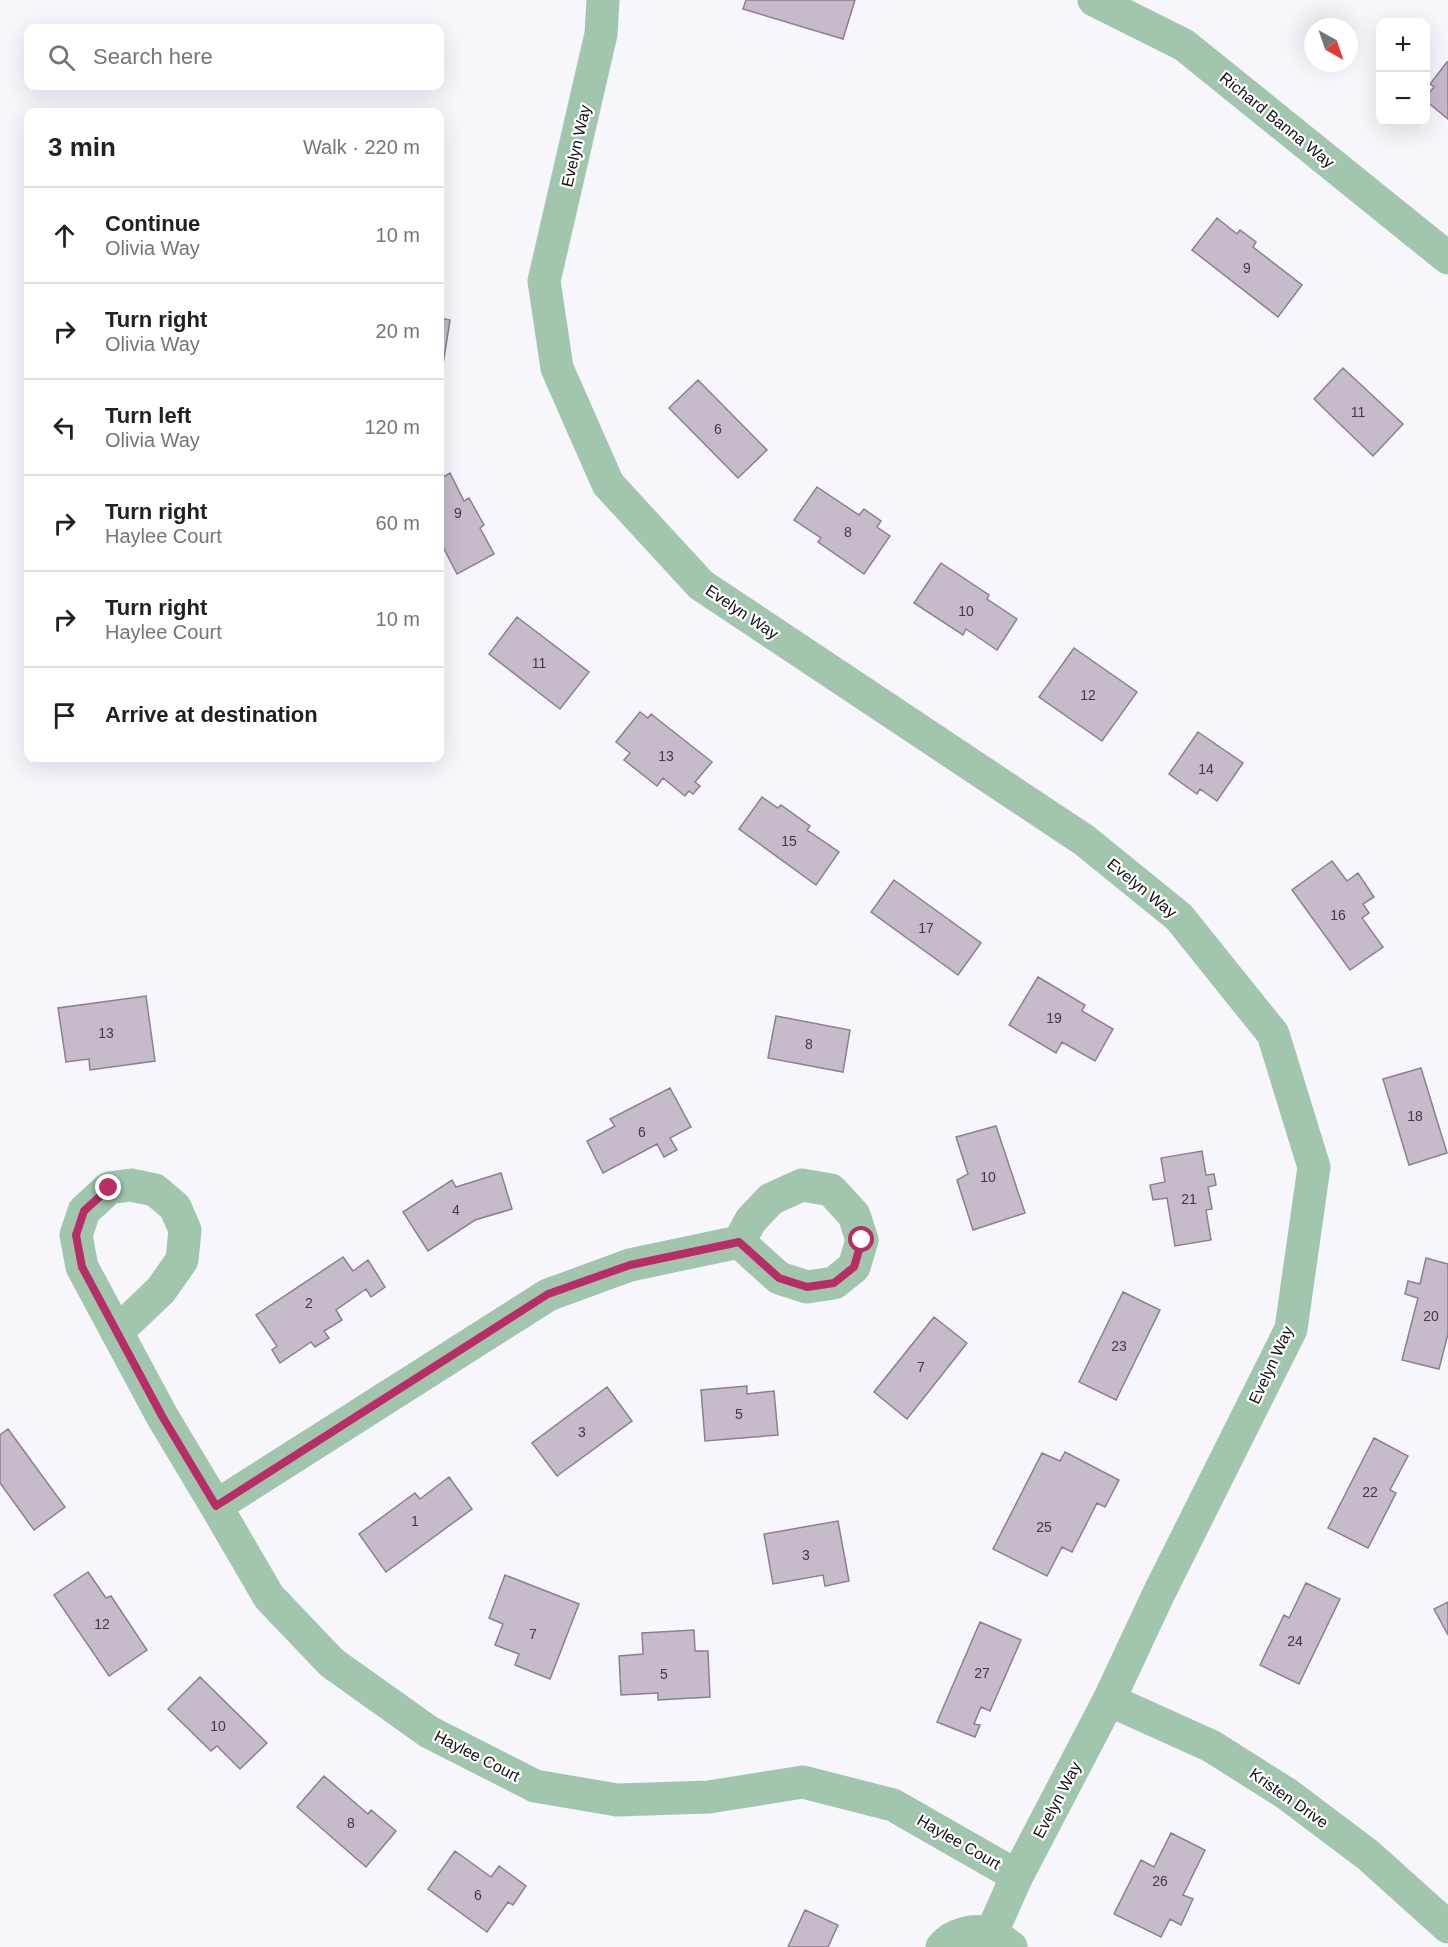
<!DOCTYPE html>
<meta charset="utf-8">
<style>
:root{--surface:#fff;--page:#f6f6f6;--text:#202124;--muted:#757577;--line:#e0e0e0}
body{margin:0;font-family:Arial,sans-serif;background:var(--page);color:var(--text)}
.controls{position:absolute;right:18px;top:18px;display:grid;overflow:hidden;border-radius:12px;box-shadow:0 6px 24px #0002}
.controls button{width:54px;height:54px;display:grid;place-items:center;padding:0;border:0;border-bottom:2px solid var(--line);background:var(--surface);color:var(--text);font:30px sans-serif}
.compass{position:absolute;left:1304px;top:18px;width:54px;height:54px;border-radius:50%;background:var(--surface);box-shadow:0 6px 24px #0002;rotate:140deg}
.stop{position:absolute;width:18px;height:18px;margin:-14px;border:4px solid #b82d65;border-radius:50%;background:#fff}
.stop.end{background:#b82d65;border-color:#fff;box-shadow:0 2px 6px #0008}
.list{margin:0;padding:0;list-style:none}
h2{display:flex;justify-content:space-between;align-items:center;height:78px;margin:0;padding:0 24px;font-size:26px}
h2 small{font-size:20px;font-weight:400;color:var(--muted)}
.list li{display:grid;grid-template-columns:39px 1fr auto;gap:18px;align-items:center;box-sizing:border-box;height:96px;padding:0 24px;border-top:2px solid var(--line)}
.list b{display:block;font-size:22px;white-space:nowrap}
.list p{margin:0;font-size:20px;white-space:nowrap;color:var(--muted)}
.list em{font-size:20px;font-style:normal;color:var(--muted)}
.icon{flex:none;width:33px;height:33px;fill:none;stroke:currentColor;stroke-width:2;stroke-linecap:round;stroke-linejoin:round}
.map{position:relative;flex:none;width:1448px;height:1947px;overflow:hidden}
.search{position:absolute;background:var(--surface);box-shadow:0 6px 24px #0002;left:24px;top:24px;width:420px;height:66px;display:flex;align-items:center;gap:15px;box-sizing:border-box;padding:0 21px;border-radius:12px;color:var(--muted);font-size:22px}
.panel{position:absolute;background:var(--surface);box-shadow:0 6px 24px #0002;left:24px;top:108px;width:420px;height:654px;border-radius:12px}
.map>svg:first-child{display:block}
</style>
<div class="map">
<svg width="1448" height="1947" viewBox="0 0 1448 1947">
<rect width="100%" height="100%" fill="#f8f6fd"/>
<path fill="#c5bbcb" stroke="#898090" stroke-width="1.5" d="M746 0H855L843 39 743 9Z
M1447 62H1448V119L1426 101V97L1434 87 1430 84Z
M1217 218 1237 234 1240 230 1256 242 1253 247 1302 285 1278 317 1192 250Z
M440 318 450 320 440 384Z
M1343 368 1403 424 1373 456 1314 399Z
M698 380 767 450 738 478 669 408Z
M450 473 464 501 469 498 484 525 480 528 494 554 457 574 440 541V479Z
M817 487 859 515 864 509 881 521 877 527 890 536 864 574 818 542 821 538 794 520Z
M941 563 989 595 987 599 1017 619 997 650 966 629 963 635 914 603Z
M517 617 589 672 560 709 489 654Z
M1074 648 1137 692 1102 741 1039 697Z
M640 712 648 718 651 714 712 762 695 782 700 786 693 794 689 791 685 796 663 778 657 786 624 760 630 753 616 742Z
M1198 732 1243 763 1217 801 1200 789 1197 794 1169 774Z
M762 797 778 808 781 805 810 826 807 830 839 852 816 885 739 829Z
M1332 861 1347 881 1358 873 1374 897 1363 904 1369 913 1362 918 1383 947 1350 970 1292 890Z
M894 880 981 943 958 975 871 912Z
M1038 977 1085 1005 1082 1011 1113 1029 1095 1061 1062 1042 1056 1053 1009 1025Z
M146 996 155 1061 90 1070 89 1059 66 1062 58 1008Z
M776 1016 850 1030 843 1072 768 1058Z
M1421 1068 1447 1153 1409 1165 1383 1079Z
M670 1088 691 1127 670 1138 677 1150 664 1157 657 1144 603 1173 587 1141 615 1126 610 1119Z
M996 1126 1025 1213 973 1230 957 1180 968 1174 956 1137Z
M1202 1151 1206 1175 1214 1174 1216 1185 1208 1187 1212 1209 1206 1210 1211 1240 1175 1246 1167 1198 1153 1200 1150 1185 1165 1182 1161 1158Z
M501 1173 512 1209 475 1220 428 1251 403 1212 452 1180 456 1187Z
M343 1257 353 1271 368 1260 385 1287 371 1297 366 1289 336 1310 342 1320 324 1331 329 1338 315 1347 311 1342 280 1363 272 1350 277 1346 256 1315Z
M1426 1258 1448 1264V1334L1439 1369 1402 1360 1418 1298 1405 1294 1408 1281 1420 1284Z
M1123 1292 1160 1310 1116 1400 1079 1382Z
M934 1317 967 1343 907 1419 874 1392Z
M747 1386V1394L774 1391 778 1435 705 1441 701 1390Z
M607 1387 632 1421 557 1476 532 1443Z
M8 1429 65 1507 34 1530 0 1483V1435Z
M1374 1438 1408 1456 1390 1490 1396 1493 1368 1548 1328 1528Z
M1065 1452 1119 1480 1105 1507 1097 1503 1072 1552 1062 1547 1047 1576 993 1549 1042 1453 1060 1461Z
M449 1477 472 1509 386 1572 359 1534 415 1493 420 1499Z
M838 1521 849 1581 825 1586 823 1575 773 1584 764 1534Z
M88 1572 106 1598 111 1596 147 1650 109 1676 54 1595Z
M505 1575 579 1604 550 1679 515 1665 519 1654 495 1645 503 1624 489 1618Z
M1306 1583 1340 1599 1299 1684 1260 1665 1284 1615 1289 1618Z
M1448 1602V1635L1434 1609Z
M980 1622 1021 1640 990 1711 981 1707 974 1724 980 1725 975 1737 937 1722Z
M694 1630 695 1651H708L710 1697 658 1700V1693L621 1695 619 1656 643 1654 642 1633Z
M200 1677 267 1743 240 1769 217 1746 211 1751 168 1709Z
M324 1776 368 1814 371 1810 396 1831 366 1867 297 1807Z
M1171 1833 1205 1850 1183 1895 1193 1899 1181 1925 1170 1919 1161 1937 1114 1914 1141 1860 1154 1867Z
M455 1851 491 1877 499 1866 526 1886 513 1905 508 1902 487 1932 428 1889Z
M805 1910 838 1925 828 1947H788Z"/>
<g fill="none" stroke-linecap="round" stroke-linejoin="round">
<path stroke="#a1c6ad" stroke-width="33" d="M603 0 601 34 544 281 557 368 608 484 701 585 1084 840 1179 917 1273 1034 1314 1167 1291 1329 1160 1591 1109 1700 1017 1876 991 1934
M1094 0 1184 45 1448 258
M117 1332 161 1290 182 1260 185 1230 175 1207 155 1190 131 1185 109 1188 84 1211 76 1235 82 1267 162 1416 216 1506 269 1597 332 1663 429 1732 535 1786 617 1800 709 1797 803 1782 893 1805 1017 1876
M216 1506 548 1295 630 1265 739 1242 779 1278 807 1287 834 1283 854 1267 862 1240 854 1215 831 1190 802 1185 771 1199 751 1220 739 1242
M1109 1700 1211 1746 1287 1794 1368 1855 1448 1927
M942 1947C952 1934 975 1928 991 1934 998 1936 1005 1943 1011 1947"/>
</g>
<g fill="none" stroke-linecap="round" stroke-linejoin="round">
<path stroke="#b82d65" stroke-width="8" d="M109 1188 84 1211 76 1235 82 1267 162 1416 216 1506 548 1294 630 1265 739 1242 779 1278 807 1287 834 1283 854 1267 862 1240"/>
</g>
<g text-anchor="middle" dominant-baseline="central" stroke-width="4.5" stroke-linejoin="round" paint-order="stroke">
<g font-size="14" fill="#3f3b43">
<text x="1247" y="268">9</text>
<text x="1358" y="412">11</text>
<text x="718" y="429">6</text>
<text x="458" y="513">9</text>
<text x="848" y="532">8</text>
<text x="966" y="611">10</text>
<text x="539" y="663">11</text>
<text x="1088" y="695">12</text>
<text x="666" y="756">13</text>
<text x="1206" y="769">14</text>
<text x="789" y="841">15</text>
<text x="1338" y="915">16</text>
<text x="926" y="928">17</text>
<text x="1054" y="1018">19</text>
<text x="106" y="1033">13</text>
<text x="809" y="1044">8</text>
<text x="1415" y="1116">18</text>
<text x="642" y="1132">6</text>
<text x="988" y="1177">10</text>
<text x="1189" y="1199">21</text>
<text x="456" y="1210">4</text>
<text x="309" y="1303">2</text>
<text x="1431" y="1316">20</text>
<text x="1119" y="1346">23</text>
<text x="921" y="1367">7</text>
<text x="739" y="1414">5</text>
<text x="582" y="1432">3</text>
<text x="1370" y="1492">22</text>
<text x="415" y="1521">1</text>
<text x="1044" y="1527">25</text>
<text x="806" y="1555">3</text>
<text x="102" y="1624">12</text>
<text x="533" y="1634">7</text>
<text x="1295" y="1641">24</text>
<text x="982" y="1673">27</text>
<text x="664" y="1674">5</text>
<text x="218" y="1726">10</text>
<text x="351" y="1823">8</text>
<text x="1160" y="1881">26</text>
<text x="478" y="1895">6</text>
</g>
<g font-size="16" fill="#121016" stroke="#fff">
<text transform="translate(1277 120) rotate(39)">Richard Banna Way</text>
<text transform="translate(576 146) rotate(-77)">Evelyn Way</text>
<text transform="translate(742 612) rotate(34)">Evelyn Way</text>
<text transform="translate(1142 888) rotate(39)">Evelyn Way</text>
<text transform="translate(1271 1365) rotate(-65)">Evelyn Way</text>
<text transform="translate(477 1756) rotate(27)">Haylee Court</text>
<text transform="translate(1289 1798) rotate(35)">Kristen Drive</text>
<text transform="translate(1057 1800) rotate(-62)">Evelyn Way</text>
<text transform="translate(959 1842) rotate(30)">Haylee Court</text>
</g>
</g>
</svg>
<div class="controls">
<button>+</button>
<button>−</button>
</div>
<svg class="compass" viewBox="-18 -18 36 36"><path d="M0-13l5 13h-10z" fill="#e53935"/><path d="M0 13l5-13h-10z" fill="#757577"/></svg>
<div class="stop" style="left:862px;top:1240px"></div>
<div class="stop end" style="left:109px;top:1188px"></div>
<div class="search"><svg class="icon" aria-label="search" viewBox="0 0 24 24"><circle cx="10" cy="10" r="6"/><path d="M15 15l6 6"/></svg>Search here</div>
<section class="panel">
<h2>3 min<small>Walk · 220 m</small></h2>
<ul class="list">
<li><svg class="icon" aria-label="ahead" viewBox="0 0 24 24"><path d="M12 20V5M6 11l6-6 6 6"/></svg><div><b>Continue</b><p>Olivia Way</p></div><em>10 m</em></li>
<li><svg class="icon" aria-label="right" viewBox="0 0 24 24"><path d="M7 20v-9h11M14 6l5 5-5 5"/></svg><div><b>Turn right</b><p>Olivia Way</p></div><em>20 m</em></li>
<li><svg class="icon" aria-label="left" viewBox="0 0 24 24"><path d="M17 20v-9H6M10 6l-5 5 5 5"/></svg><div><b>Turn left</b><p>Olivia Way</p></div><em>120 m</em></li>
<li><svg class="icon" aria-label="right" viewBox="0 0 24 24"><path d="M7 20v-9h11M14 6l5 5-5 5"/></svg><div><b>Turn right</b><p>Haylee Court</p></div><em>60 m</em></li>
<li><svg class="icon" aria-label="right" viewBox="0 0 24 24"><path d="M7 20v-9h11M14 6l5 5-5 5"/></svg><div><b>Turn right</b><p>Haylee Court</p></div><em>10 m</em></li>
<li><svg class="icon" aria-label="arrive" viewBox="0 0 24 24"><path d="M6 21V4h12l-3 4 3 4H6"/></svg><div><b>Arrive at destination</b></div></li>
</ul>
</section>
</div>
